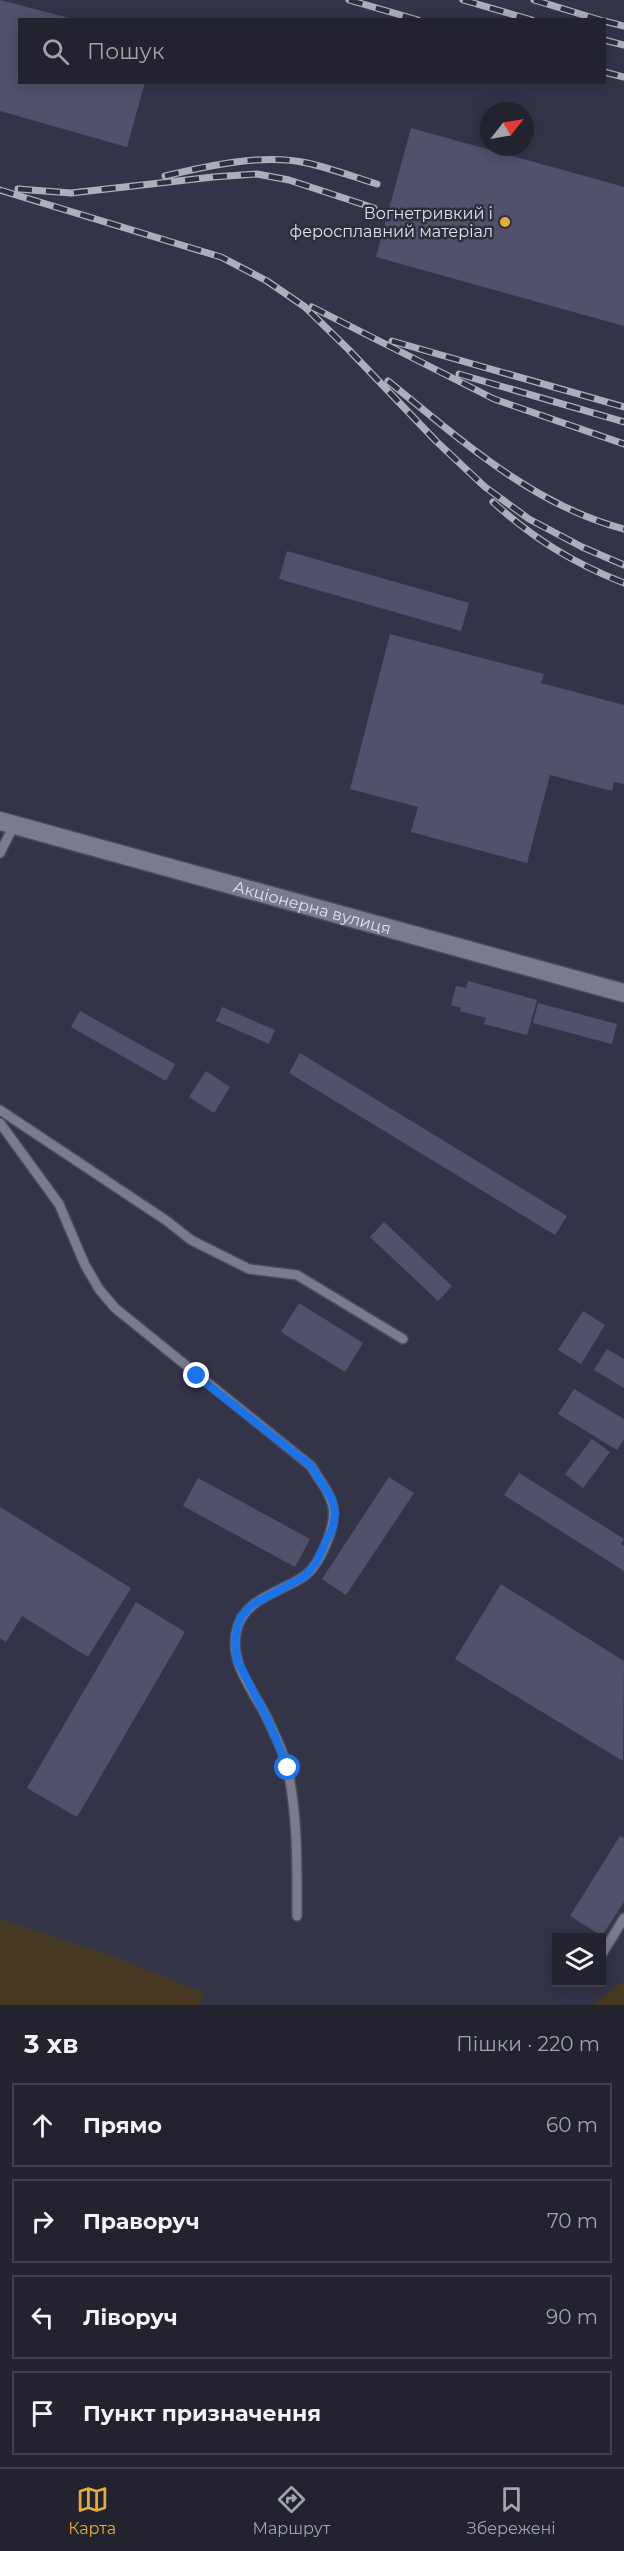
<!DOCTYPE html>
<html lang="uk">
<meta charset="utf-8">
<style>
:root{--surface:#22232e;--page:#2a2b36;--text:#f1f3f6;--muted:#a2a4aa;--line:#3f404a;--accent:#e7ac36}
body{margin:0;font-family:Montserrat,sans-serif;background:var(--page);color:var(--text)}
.controls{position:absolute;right:18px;bottom:18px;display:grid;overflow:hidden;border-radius:0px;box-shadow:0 3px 15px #0003}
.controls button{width:54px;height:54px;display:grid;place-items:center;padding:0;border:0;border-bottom:2px solid var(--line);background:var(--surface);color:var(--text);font:30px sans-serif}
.compass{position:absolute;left:480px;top:102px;width:54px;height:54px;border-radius:50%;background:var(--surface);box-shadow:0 3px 15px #0003;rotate:59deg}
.stop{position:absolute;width:18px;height:18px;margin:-14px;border:4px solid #1a73e8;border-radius:50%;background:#fff}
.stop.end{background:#1a73e8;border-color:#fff;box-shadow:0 2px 6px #0008}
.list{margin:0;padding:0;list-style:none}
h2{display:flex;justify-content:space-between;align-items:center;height:78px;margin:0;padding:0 24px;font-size:26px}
h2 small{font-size:20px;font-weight:400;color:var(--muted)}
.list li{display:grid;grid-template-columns:39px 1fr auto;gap:18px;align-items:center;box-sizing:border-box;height:84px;margin:0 12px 12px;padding:0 12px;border:2px solid var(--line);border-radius:0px}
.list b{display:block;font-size:22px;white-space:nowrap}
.list em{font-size:20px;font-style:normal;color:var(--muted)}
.icon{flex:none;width:33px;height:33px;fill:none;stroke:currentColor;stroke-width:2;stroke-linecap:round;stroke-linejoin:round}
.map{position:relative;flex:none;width:624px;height:2005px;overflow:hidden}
.search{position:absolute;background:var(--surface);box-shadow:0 3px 15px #0003;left:18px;right:18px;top:18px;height:66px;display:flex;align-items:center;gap:15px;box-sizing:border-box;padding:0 21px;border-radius:0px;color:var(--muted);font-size:22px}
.sheet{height:462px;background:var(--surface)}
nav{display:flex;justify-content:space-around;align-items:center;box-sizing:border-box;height:84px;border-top:2px solid var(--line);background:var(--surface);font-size:16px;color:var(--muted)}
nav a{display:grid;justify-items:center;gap:3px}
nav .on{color:var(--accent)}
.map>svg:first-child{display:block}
</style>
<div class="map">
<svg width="624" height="2005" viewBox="0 0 624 2005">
<rect width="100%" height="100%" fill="#2e2f3d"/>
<path fill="#343449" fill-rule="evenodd" d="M0 0H624V2005H0ZM20 20H604V82H20ZM489 111H525V147H489ZM556 1938H602V1982H556Z"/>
<path fill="#473921" d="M0 1919 112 1956 204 1993 201 2005H0Z
M624 1980V2005H593Z"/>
<path fill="#51516c" d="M0 0 73 19 20 20V82H145L127 147 0 111Z
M411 128 624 187V326L376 257Z
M287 551 469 603 461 631 279 579Z
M390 634 544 674 541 683 624 705V784L614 782 612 791 550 775 527 863 411 832 418 807 350 789Z
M468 981 537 1000 527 1035 484 1024 486 1018 460 1011 461 1008 451 1005 456 986 466 988Z
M538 1003 617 1024 612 1044 533 1023Z
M222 1007 275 1030 269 1044 216 1021Z
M80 1011 175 1064 166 1081 71 1027Z
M300 1053 567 1216 555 1235 289 1073Z
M206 1071 230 1087 214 1113 189 1097Z
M384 1222 452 1286 438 1301 370 1237Z
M299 1303 363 1343 345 1372 281 1332Z
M583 1311 605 1325 581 1364 558 1350Z
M607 1349 624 1359V1388L594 1370Z
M574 1389 624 1419V1439L617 1450 558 1414Z
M592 1439 610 1452 583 1488 565 1474Z
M519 1473 624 1539 621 1544 624 1546V1571L504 1495Z
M389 1477 414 1493 346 1595 322 1579Z
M198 1478 310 1539 295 1567 183 1506Z
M0 1507 131 1588 88 1657 22 1616 6 1642 0 1638Z
M501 1584 624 1661 623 1761 455 1659Z
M136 1602 185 1632 77 1817 27 1788Z
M620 1836 624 1838V1902L602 1936 570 1916Z"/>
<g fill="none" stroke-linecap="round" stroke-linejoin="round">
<defs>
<path id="lane" d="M0 853 14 825
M0 1110 167 1221 191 1240 249 1269 297 1275 403 1339
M0 1123 59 1204 85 1265 99 1289 115 1308 311 1466C331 1498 342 1506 326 1544 321 1556 314 1570 303 1577 279 1593 242 1599 236 1633 230 1666 255 1692 268 1720 275 1736 285 1754 288 1771 298 1819 297 1867 297 1916
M602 1954 624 1918"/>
<g id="street">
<path id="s1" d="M0 821 624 993"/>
</g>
</defs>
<use href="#lane" stroke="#4a4b57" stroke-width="12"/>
<use href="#street" stroke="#4a4b57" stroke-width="21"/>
<use href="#lane" stroke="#7a7b8c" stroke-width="9"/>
<use href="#street" stroke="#7a7b8c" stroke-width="18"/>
<defs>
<path id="rail" d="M349 0 418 20
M463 0 532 20
M534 0 600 20
M604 21 624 26
M604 40 624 45
M604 72 624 77
M165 176C207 166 264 153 307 163 330 168 354 177 377 184
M18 189 71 193 213 177 257 174 289 180 374 208
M0 190 221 257 267 281 305 307 348 349 436 441 485 487 529 519 582 547 624 565
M312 307 494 399 624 444
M392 341 624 407
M459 374 624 422
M388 381C460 439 532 505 624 529
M493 502C534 539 573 563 624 583"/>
</defs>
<use href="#rail" stroke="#adaeb9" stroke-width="7"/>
<use href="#rail" stroke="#2e2f3d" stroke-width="4.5" stroke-dasharray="14" stroke-linecap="butt"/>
</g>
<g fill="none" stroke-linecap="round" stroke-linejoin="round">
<path stroke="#1a73e8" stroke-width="8" d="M197 1376 311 1466 332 1499 335 1513 333 1527 316 1563 305 1576 252 1605 241 1617 237 1629 235 1641 237 1660 268 1720 288 1768"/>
</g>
<circle fill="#e7ac36" stroke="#2e2f3d" stroke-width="2" cx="505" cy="222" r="6"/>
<g text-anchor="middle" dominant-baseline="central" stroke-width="5" stroke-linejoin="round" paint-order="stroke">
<g font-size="16" fill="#dfe0ea" stroke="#2e2f3d" text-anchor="end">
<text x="493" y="213">Вогнетривкий і<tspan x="493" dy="18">феросплавний матеріал</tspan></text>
</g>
<g font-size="16" fill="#dfe0ea" stroke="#2e2f3d">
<text stroke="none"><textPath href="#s1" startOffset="324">Акціонерна вулиця</textPath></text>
</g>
</g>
</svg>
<div class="controls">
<button><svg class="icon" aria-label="layers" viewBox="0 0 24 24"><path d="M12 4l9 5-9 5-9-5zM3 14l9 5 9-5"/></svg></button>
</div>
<svg class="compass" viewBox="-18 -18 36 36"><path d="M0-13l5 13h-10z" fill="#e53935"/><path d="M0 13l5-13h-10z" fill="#a2a4aa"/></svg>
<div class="stop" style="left:288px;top:1768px"></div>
<div class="stop end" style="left:197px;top:1376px"></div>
<div class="search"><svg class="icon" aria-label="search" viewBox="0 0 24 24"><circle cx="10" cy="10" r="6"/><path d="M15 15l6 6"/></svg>Пошук</div>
</div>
<section class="sheet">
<h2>3 хв<small>Пішки · 220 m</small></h2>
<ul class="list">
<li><svg class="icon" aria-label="ahead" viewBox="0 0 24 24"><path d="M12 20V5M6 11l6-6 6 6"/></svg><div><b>Прямо</b></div><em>60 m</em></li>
<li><svg class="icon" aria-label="right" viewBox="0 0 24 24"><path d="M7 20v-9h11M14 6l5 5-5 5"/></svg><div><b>Праворуч</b></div><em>70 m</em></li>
<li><svg class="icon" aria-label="left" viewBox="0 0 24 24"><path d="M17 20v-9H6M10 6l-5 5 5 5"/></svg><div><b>Ліворуч</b></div><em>90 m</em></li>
<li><svg class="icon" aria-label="arrive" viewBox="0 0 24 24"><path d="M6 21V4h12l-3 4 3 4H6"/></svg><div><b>Пункт призначення</b></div></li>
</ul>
</section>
<nav>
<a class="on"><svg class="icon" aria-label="map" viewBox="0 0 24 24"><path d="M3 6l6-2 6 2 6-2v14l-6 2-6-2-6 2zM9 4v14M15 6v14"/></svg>Карта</a>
<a><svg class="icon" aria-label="directions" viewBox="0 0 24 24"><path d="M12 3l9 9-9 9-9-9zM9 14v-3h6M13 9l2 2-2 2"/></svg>Маршрут</a>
<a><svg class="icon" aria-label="saved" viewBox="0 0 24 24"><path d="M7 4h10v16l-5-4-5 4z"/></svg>Збережені</a>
</nav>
